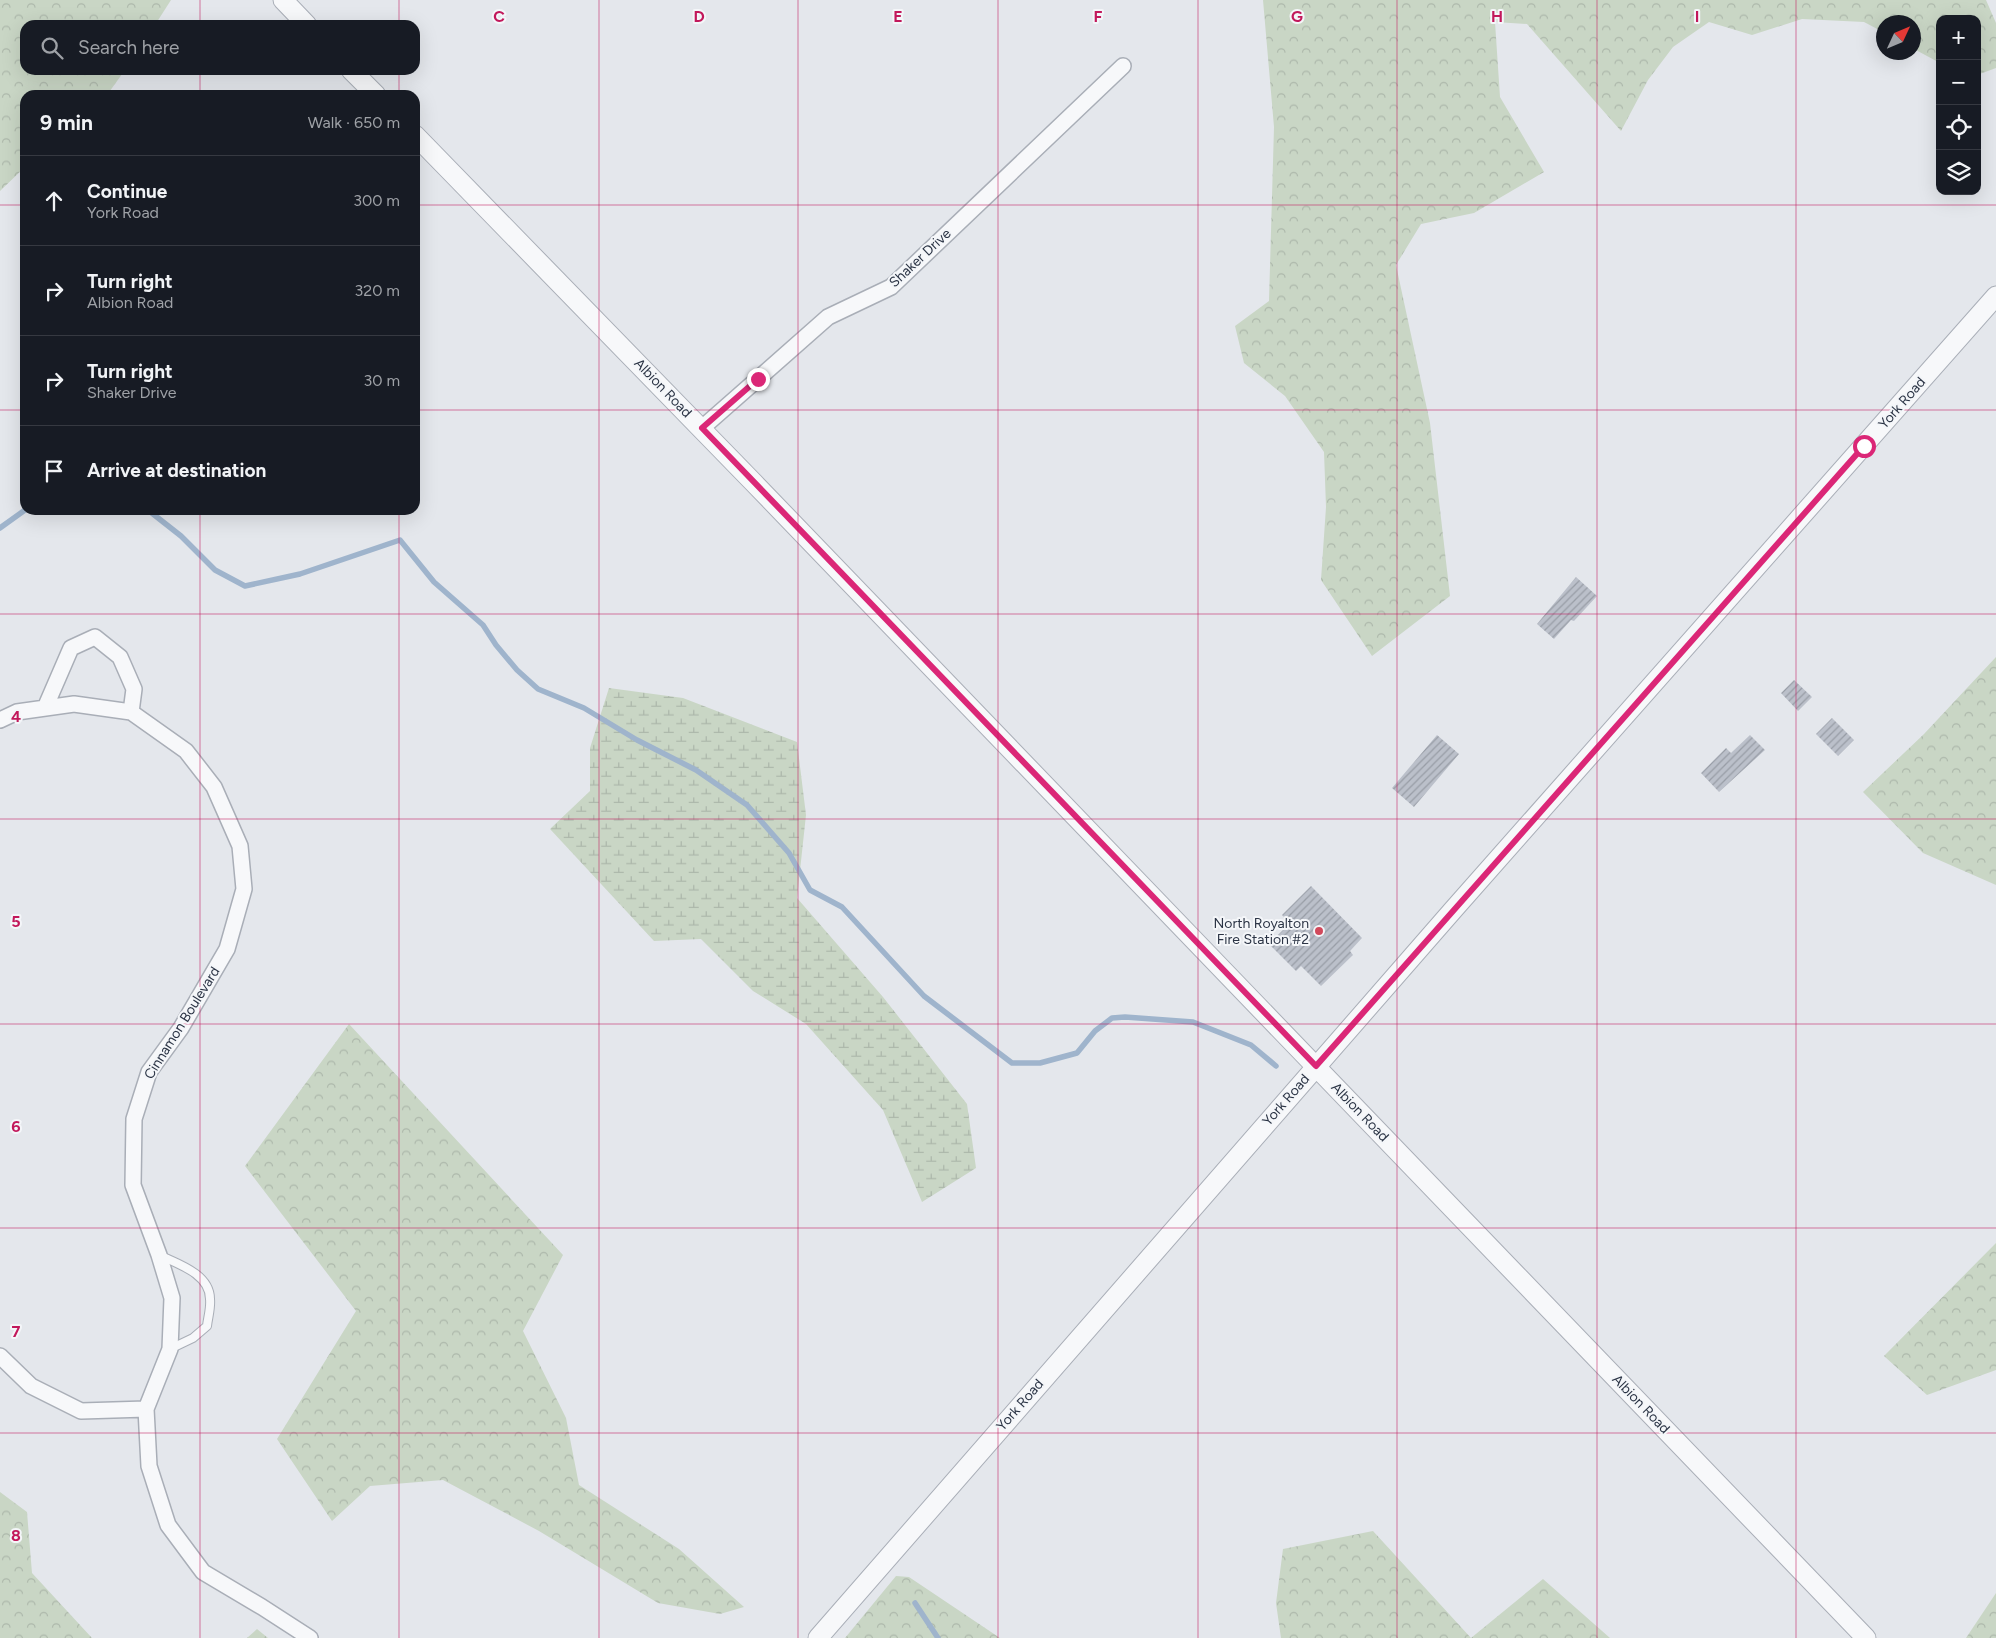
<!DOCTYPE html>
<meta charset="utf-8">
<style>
:root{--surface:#171b24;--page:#242831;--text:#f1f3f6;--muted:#9ea1a6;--line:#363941}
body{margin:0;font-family:Figtree,sans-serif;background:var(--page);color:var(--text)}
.controls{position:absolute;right:15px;top:15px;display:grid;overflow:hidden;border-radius:10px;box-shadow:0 5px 20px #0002}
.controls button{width:45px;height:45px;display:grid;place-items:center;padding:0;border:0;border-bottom:1px solid var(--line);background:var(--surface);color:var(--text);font:25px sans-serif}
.compass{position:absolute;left:1876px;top:15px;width:45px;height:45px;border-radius:50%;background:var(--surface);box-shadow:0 5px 20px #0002;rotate:46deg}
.stop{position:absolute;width:15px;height:15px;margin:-11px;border:4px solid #db2777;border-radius:50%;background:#fff}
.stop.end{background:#db2777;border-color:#fff;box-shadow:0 1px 5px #0008}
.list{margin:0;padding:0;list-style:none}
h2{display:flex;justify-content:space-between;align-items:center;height:65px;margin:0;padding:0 20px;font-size:21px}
h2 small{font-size:16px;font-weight:400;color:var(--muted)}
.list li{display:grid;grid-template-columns:32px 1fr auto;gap:15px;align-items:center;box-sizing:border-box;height:90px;padding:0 20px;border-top:1px solid var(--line)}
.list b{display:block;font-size:19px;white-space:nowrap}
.list p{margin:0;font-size:16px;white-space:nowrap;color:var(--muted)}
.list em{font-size:16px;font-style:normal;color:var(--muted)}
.icon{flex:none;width:28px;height:28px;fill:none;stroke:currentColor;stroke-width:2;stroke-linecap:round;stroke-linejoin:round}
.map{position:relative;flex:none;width:1996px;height:1638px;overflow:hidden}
.search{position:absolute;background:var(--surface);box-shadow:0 5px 20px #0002;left:20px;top:20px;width:400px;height:55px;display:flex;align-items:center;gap:12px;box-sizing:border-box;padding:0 18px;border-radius:15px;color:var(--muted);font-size:19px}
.panel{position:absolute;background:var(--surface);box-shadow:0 5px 20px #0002;left:20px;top:90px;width:400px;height:425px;border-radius:15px}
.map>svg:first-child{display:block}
</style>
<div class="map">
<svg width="1996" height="1638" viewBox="0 0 1996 1638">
<defs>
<pattern id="forest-crowns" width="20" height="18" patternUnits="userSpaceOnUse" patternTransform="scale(1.25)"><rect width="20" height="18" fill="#c9d6c5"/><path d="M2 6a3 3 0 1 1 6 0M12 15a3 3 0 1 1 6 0" fill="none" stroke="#adb8ab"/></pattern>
<pattern id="wetland-marsh" width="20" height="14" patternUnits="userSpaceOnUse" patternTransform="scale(1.25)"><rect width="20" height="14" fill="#c9d6c5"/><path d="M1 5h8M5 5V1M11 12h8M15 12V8" fill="none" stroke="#adb8ab"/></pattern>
<pattern id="building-hatch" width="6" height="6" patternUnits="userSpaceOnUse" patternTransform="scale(1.25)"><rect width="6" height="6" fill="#bbc0ca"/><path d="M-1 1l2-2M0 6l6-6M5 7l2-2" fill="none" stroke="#989da6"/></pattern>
</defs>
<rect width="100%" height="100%" fill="#e4e7ec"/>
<path fill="url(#forest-crowns)" d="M0 0H171L155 25H25V70H125L107 95H25V167L0 191Z
M1263 0H1986L1996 23V68L1977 75V19H1940V63L1914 49V22H1884L1883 32 1864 22 1802 19 1752 35 1709 22 1673 47 1648 80 1621 131 1527 24 1495 22 1500 97 1544 172 1474 213 1421 224 1396 265 1430 423 1450 596 1372 656 1321 580 1326 507 1324 452 1285 396 1244 363 1235 326 1269 301 1274 127Z
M1996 657V885L1923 853 1863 792 1924 734Z
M349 1024 563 1255 523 1331 566 1418 579 1485 679 1549 744 1607 720 1614 658 1603 539 1531 443 1480 370 1486 332 1521 277 1439 356 1311 245 1166Z
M1996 1243V1370L1927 1395 1884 1356Z
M0 1492 27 1512 32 1573 92 1638H0Z
M1373 1531 1471 1638H1281L1276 1603 1283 1549Z
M896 1576 909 1577 1000 1638H845Z
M1543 1579 1610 1638H1471Z
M1996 1593V1638H1966Z
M257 1629 268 1638H247Z"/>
<path fill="url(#wetland-marsh)" d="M609 688 683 698 797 742 806 815 797 898 883 997 967 1104 976 1168 922 1202 883 1110 806 1024 753 991 701 939 654 941 550 829 590 791V748Z"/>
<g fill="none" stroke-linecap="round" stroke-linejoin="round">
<path stroke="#9fb4cc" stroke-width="5.5" d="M148 510 181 536 215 570 245 586 300 574 400 540 434 582 483 625 496 645 517 670 538 689 584 708 637 740 696 770 747 805 789 853 810 890 842 907 924 996 1012 1063H1040L1077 1053 1095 1031 1112 1018 1125 1017 1193 1022 1251 1045 1276 1066
M0 528 25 510
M915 1603 938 1638"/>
</g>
<path fill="url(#building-hatch)" d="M1576 577 1597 596 1574 621 1571 620 1554 639 1537 624Z
M1794 680 1812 697 1798 711 1781 693Z
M1832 718 1854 740 1838 756 1816 734Z
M1437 735 1459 754 1414 807 1392 788Z
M1750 735 1765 750 1719 792 1701 773 1726 748 1731 753Z
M1311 886 1362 938 1350 951 1353 955 1321 986 1301 966 1296 971 1269 944 1290 923 1282 915Z"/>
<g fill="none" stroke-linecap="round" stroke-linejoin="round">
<defs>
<path id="service" d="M159 1255C178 1264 210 1274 210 1299 211 1308 208 1317 207 1326L193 1338 170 1349"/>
<path id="minor" d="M702 428 828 317 891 287 1123 66
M45 708 71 648 95 637 120 657 134 689 131 712
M0 720 17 712 74 704 131 712 186 751 214 787 240 846 244 889 227 949 181 1028 149 1072 134 1119 133 1185 159 1255 172 1298 170 1349 146 1409 149 1466 168 1525 203 1572 262 1607 310 1638
M0 1356 31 1386 81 1411 146 1409"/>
<path id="tertiary" d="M283 0 307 25
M351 70 376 95
M415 135 753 482 1866 1638
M818 1638 1453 910 1996 296"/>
</defs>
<use href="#service" stroke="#a9aeb7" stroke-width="10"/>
<use href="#minor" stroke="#a9aeb7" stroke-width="18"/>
<use href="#tertiary" stroke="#a9aeb7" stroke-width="21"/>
<use href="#service" stroke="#f7f8fa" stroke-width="8"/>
<use href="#minor" stroke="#f7f8fa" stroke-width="15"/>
<use href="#tertiary" stroke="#f7f8fa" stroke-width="19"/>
</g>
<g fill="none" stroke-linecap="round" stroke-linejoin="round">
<path stroke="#db2777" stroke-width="6" d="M758 379 702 428 1316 1066 1864 446"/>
</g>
<path fill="none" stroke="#c2185b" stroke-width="1" stroke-opacity="0.55" d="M200 0V25M399 0V25M599 0V1638M798 0V1638M998 0V1638M1198 0V1638M1397 0V1638M1597 0V1638M1796 0V1638M200 70V95M399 70V95M0 205H25M415 205H1996M0 410H25M415 410H1996M200 510V1638M399 510V1638M0 614H1996M0 819H1996M0 1024H1996M0 1228H1996M0 1433H1996"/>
<circle fill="#d1495b" stroke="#f4f6f9" stroke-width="2" cx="1319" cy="931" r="5"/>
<g text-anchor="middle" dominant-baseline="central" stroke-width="4" stroke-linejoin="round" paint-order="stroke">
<g font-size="14" fill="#2b3445" stroke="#f4f6f9">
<text transform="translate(920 258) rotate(-43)">Shaker Drive</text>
<text transform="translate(663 388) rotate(46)">Albion Road</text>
<text transform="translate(1902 403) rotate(-49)">York Road</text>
<text transform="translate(182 1023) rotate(-58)">Cinnamon Boulevard</text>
<text transform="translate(1286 1100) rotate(-49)">York Road</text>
<text transform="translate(1360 1112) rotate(46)">Albion Road</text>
<text transform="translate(1641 1404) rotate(46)">Albion Road</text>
<text transform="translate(1020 1405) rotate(-49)">York Road</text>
</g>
<g font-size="14" fill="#2b3445" stroke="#f4f6f9" text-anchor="end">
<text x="1309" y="923">North Royalton<tspan x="1309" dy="16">Fire Station #2</tspan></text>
</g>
</g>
<g font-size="16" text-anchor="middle" font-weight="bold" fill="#c2185b" stroke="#f4f6f9" stroke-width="4" stroke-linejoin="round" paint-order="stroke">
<text x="499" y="22">C</text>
<text x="699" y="22">D</text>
<text x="898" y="22">E</text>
<text x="1098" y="22">F</text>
<text x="1297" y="22">G</text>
<text x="1497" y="22">H</text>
<text x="1697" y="22">I</text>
<text x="16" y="722">4</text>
<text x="16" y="927">5</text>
<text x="16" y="1132">6</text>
<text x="16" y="1337">7</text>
<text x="16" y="1541">8</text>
</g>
</svg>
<div class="controls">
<button>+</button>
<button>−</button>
<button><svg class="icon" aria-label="locate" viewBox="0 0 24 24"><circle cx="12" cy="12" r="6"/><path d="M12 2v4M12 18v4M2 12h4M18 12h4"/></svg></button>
<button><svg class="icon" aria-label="layers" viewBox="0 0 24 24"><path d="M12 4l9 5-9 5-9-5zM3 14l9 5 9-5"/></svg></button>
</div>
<svg class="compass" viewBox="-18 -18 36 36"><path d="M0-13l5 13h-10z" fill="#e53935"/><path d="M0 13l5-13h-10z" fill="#9ea1a6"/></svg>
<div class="stop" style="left:1864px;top:446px"></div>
<div class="stop end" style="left:758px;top:379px"></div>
<div class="search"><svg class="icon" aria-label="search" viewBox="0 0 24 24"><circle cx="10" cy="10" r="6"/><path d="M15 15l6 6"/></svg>Search here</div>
<section class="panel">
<h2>9 min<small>Walk · 650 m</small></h2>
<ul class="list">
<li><svg class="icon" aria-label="ahead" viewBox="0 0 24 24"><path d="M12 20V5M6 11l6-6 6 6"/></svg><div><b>Continue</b><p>York Road</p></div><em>300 m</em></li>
<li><svg class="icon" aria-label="right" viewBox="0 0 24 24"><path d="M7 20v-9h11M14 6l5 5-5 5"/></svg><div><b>Turn right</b><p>Albion Road</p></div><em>320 m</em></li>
<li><svg class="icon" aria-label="right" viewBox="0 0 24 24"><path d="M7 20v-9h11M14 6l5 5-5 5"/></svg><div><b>Turn right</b><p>Shaker Drive</p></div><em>30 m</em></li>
<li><svg class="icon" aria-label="arrive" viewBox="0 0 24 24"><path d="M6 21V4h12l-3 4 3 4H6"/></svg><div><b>Arrive at destination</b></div></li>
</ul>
</section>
</div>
